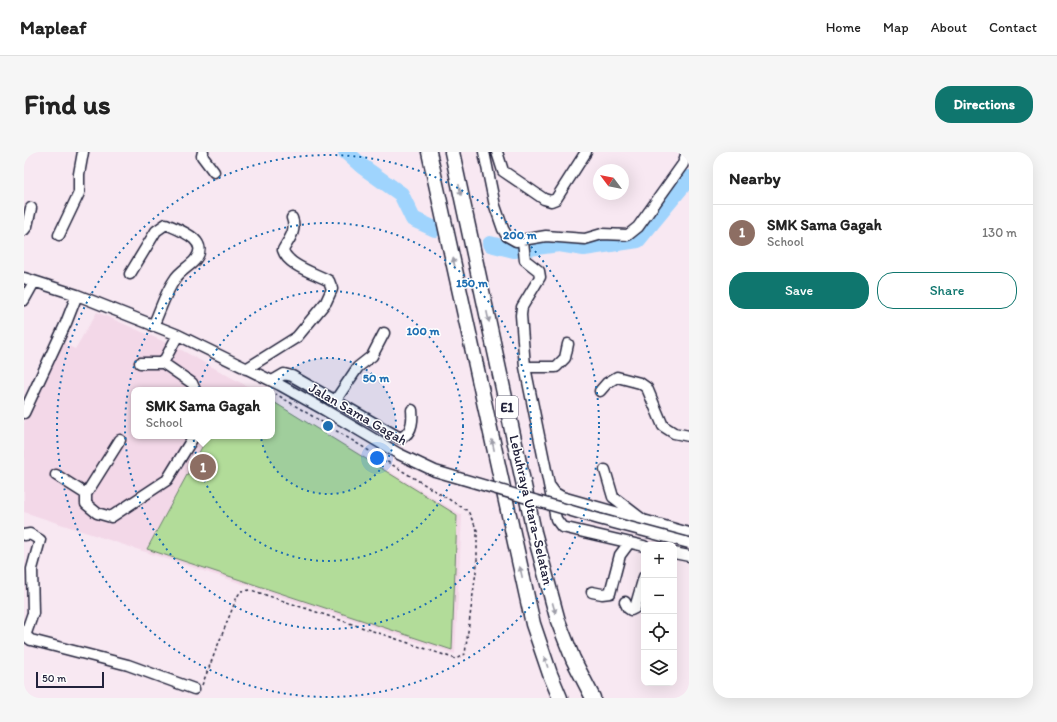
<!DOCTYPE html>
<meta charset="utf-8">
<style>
:root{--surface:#fff;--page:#f6f6f6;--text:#222;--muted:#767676;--line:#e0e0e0;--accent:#0f766e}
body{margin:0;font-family:Itim,sans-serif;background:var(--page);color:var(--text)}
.controls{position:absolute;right:12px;bottom:12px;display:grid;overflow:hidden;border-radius:8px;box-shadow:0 4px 16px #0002}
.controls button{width:36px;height:36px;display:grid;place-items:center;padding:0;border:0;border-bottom:1px solid var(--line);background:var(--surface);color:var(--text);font:20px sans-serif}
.compass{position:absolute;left:569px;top:12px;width:36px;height:36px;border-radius:50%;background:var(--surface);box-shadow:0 4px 16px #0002;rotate:302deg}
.scale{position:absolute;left:12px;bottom:10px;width:68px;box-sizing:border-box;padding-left:4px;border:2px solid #22223b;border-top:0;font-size:11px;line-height:14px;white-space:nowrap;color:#22223b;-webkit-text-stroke:3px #fff;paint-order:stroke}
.you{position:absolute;left:353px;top:306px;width:14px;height:14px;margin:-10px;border:3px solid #fff;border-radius:50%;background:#1a73e8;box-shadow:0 0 0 6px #1a73e833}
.badge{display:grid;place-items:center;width:26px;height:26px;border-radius:50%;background:var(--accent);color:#fff;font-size:13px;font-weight:700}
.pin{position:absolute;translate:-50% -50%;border:2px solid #fff;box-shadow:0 1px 4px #0006}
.popup{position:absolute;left:107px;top:235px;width:144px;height:52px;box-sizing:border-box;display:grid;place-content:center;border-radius:8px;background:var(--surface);filter:drop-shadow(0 1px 3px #0005);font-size:13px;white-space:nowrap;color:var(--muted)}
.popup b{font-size:15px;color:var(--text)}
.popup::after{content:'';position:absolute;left:50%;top:100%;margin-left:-8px;border:8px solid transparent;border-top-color:var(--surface)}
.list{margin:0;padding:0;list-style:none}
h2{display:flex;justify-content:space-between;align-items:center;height:52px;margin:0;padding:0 16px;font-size:17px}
h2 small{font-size:13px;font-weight:400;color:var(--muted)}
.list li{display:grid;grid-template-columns:26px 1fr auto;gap:12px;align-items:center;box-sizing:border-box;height:56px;padding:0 16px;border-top:1px solid var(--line)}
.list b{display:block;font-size:15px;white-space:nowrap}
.list p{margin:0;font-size:13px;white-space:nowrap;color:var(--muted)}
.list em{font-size:13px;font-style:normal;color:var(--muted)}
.actions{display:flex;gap:8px;padding:12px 16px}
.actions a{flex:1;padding:9px 0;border:1px solid var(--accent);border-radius:16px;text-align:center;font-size:14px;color:var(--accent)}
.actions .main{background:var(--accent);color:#fff}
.icon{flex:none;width:22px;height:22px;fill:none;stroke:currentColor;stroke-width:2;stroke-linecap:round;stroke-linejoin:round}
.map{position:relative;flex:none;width:665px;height:546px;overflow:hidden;border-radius:16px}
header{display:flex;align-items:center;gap:24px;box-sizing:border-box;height:56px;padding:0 20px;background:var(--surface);border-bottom:1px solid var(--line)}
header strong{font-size:19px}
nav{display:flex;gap:22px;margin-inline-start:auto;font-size:14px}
.intro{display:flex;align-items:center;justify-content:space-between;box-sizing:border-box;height:96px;padding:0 24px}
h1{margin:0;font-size:28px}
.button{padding:10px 18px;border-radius:16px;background:var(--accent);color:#fff;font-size:14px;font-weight:700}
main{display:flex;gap:24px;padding:0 24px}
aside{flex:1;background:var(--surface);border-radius:16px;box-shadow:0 4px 16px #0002}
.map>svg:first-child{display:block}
</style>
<header>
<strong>Mapleaf</strong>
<nav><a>Home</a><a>Map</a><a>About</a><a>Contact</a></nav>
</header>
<div class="intro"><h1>Find us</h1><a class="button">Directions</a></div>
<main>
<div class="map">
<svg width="665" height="546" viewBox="0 0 665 546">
<rect width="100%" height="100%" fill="#f8e8f2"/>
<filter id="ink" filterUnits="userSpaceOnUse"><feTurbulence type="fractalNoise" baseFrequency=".025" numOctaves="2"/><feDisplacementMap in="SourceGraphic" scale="8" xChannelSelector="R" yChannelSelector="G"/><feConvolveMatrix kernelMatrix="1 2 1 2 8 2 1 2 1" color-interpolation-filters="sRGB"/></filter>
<g filter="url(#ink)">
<path fill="#f3d8e8" d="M73 160 152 195 230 238H110V284H248V249L438 363 431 502 0 360V271L37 190 51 197Z"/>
<path fill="#b2dc99" stroke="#6a7f6a" d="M248 249 433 363 428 498 123 397 184 284H248Z"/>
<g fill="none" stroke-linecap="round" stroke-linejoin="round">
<path stroke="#9fd4fd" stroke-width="16" d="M322 0 339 15 377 42 389 67 411 77
M466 92 490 98 535 92 560 96 614 88 665 26"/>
<defs>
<path id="minor" d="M179 0 178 4 190 20
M460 0 471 54 479 77 483 84 492 89 522 84 561 87 578 82 604 83 614 75 659 12 663 0
M473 0 479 19 520 47 527 49 532 47 562 0
M0 78 3 74 7 56
M35 83 55 41V22L59 0
M499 89 501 108 515 119 516 125 498 155 497 163 501 215 532 367 538 375 620 394
M106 122 132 79 142 72C155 78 187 88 171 108 165 115 156 119 151 127 141 141 136 159 129 174
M0 126 53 143 154 183 256 233 299 257
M0 148 10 130
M154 183 139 211 168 231 171 238
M116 211H139
M501 215H532L541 206 544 192
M222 217 273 185 302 150 308 137 305 129C291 121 264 114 259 98 265 87 273 79 268 66
M248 229 260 222 268 224 376 286C388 282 389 269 388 258
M576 239 583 231 593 225 616 231 623 236 639 274 650 281 665 284
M311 249 334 215 348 204 360 181
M0 261 42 171 53 143
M581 318 589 345 619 368
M32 323 62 342V352L73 361 87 365 143 328 170 284
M525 333 531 341 538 345 665 381
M62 342 96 288
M0 383 6 382 16 388 8 417 9 461 2 481 3 485 7 488 104 513 170 537
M650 401 665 404
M568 440 578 442 586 441 596 403 605 391
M601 450 604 456 607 458 611 456 620 425"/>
<path id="highway" d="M405 0 509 472 526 522 536 546
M428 0 510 380 534 469 549 507 569 546"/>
</defs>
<use href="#minor" stroke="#22223b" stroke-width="13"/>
<use href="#highway" stroke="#22223b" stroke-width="17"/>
<path stroke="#22223b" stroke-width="1.5" stroke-dasharray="3 3" stroke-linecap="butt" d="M178 533 213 445 217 439 227 438 432 507 441 502 453 412V378L444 359 252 242"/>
<use href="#minor" stroke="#fff" stroke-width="10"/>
<use href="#highway" stroke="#fff" stroke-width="14"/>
<defs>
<path id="minor-bridge" d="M299 257 375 302 411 319 575 367 665 391"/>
</defs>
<use href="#minor-bridge" stroke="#22223b" stroke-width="13" stroke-linecap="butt"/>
<use href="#minor-bridge" stroke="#fff" stroke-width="10"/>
</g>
<defs><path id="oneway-solid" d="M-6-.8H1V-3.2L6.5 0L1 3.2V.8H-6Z"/></defs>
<g fill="#9c9ca7">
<use href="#oneway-solid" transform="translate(436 38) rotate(78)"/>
<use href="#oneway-solid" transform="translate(430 111) rotate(-102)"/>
<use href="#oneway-solid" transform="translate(464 165) rotate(78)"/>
<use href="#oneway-solid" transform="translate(469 293) rotate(-102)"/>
<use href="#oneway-solid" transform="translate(497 420) rotate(-103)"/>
<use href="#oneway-solid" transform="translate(530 456) rotate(74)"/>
<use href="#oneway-solid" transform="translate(522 510) rotate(-108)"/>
</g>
</g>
<circle cx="304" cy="274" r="68" fill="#1f6fb2" fill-opacity=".12"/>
<g fill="none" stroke="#1f6fb2" stroke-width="2" stroke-dasharray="2 4">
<circle cx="304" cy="274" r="68"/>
<circle cx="304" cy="274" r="135"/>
<circle cx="304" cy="274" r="203"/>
<circle cx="304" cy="274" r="271"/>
</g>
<g text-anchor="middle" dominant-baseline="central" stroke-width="3" stroke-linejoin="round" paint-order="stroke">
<rect fill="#fff" stroke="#646476" stroke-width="1" x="472" y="244" width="22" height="22" rx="3"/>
<g font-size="13" font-weight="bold" fill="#22223b">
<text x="483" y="255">E1</text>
</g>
<g font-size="14" fill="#22223b" stroke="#fff">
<text transform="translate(334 262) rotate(30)">Jalan Sama Gagah</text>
<text transform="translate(507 358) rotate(77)">Lebuhraya Utara–Selatan</text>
</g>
</g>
<circle cx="304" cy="274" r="6" fill="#1f6fb2" stroke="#fff" stroke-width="2"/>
<g font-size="12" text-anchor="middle" font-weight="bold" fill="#1f6fb2" stroke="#fff" stroke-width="3" stroke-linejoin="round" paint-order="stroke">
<text x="496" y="87">200 m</text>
<text x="448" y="135">150 m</text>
<text x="399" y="183">100 m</text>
<text x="352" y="230">50 m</text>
</g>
</svg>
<div class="controls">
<button>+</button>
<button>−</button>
<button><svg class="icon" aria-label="locate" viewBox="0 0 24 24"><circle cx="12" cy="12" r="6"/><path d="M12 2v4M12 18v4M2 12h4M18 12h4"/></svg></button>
<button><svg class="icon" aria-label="layers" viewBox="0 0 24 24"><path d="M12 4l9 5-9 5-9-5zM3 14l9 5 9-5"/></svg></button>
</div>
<svg class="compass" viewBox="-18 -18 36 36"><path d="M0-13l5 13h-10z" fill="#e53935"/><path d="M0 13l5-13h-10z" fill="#767676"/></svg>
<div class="scale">50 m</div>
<div class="you"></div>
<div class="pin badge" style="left:179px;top:315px;background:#8d6e63">1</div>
<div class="popup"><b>SMK Sama Gagah</b>School</div>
</div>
<aside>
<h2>Nearby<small></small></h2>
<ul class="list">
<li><span class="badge" style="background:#8d6e63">1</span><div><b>SMK Sama Gagah</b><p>School</p></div><em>130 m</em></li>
</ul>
<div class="actions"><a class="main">Save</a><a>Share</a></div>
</aside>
</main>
